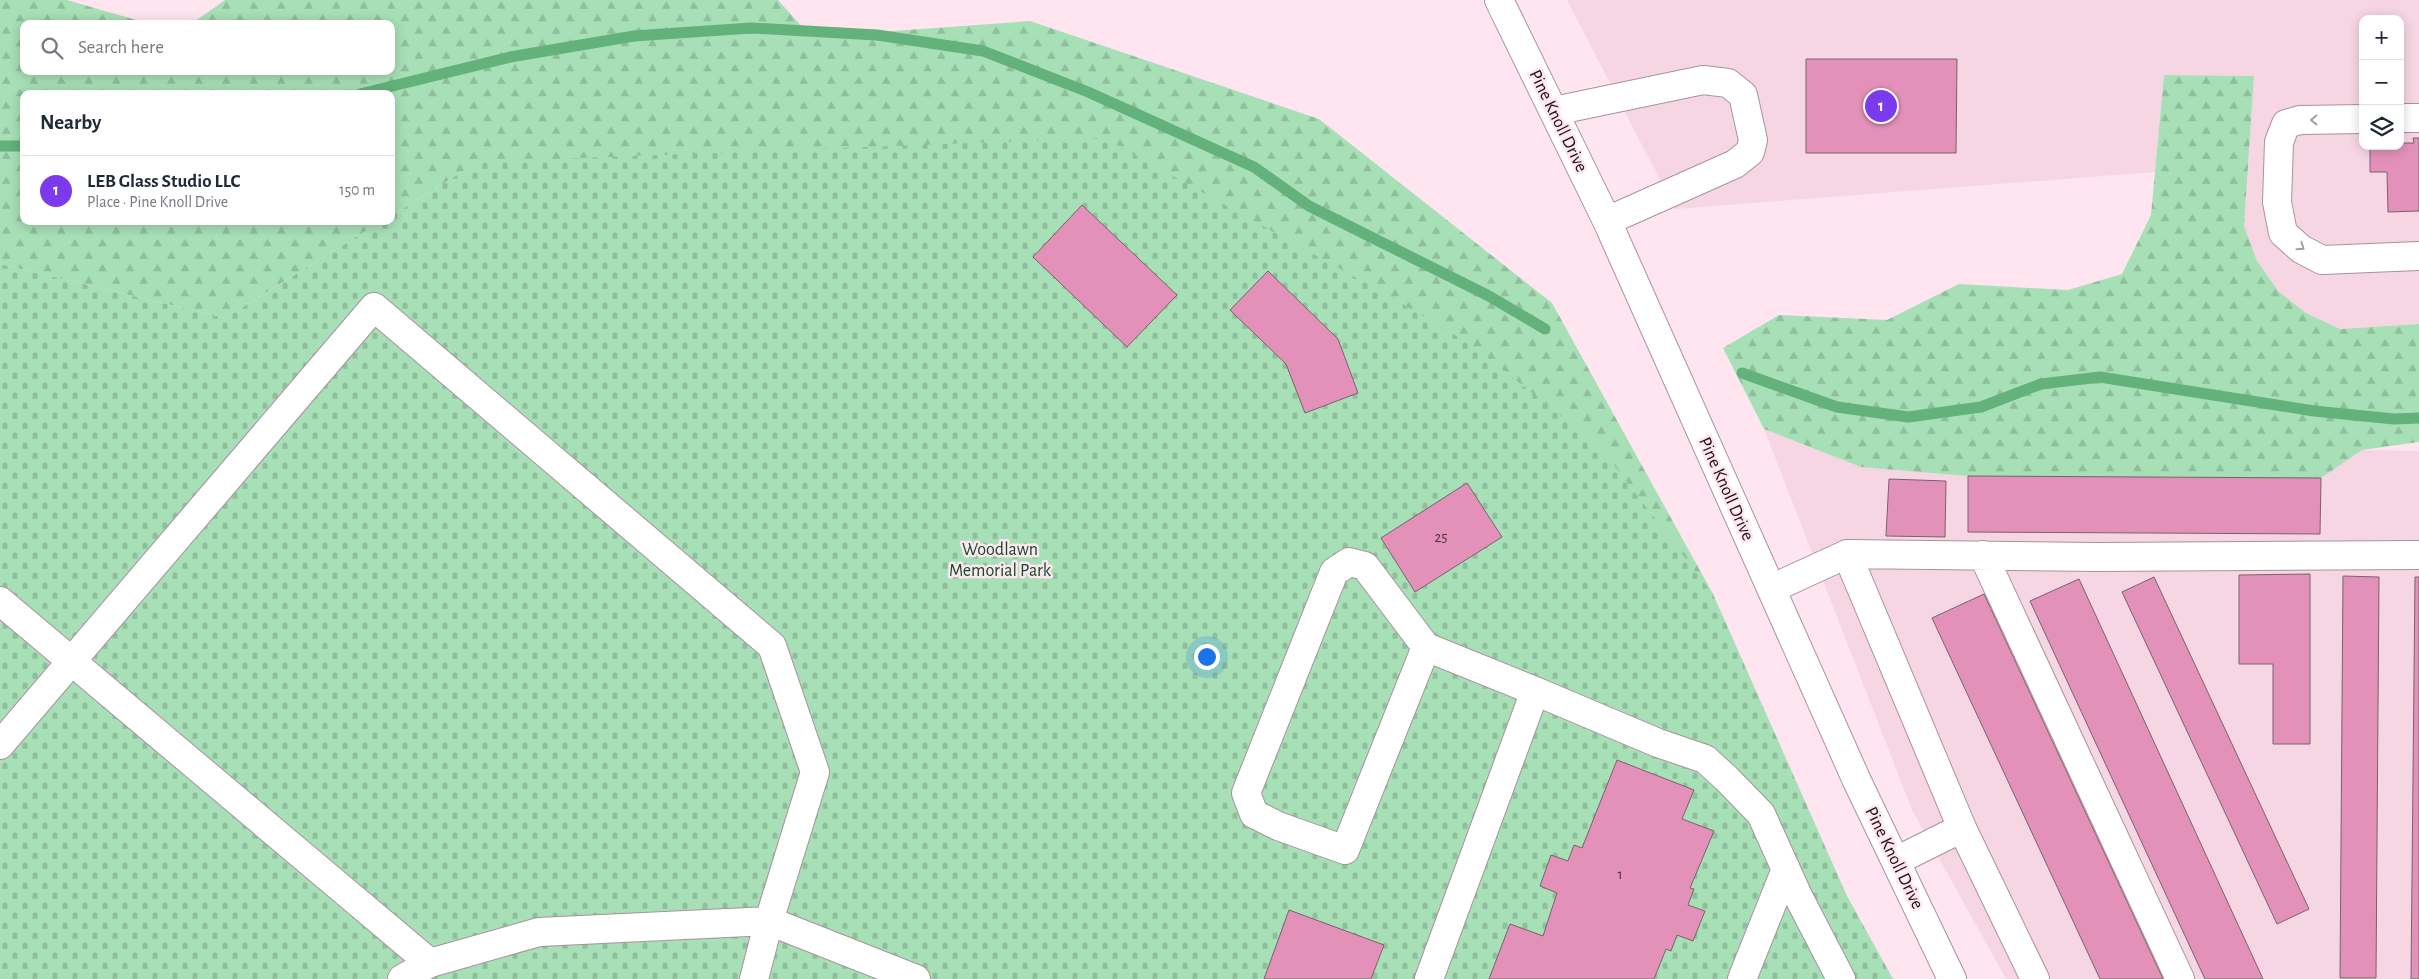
<!DOCTYPE html>
<meta charset="utf-8">
<style>
:root{--surface:#fff;--page:#f2f2f3;--text:#1f2937;--muted:#747a83;--line:#e0e1e3;--accent:#7c3aed}
body{margin:0;font-family:"Alegreya Sans",sans-serif;background:var(--page);color:var(--text)}
.controls{position:absolute;right:15px;top:15px;display:grid;overflow:hidden;border-radius:10px;box-shadow:0 2px 12px #0003}
.controls button{width:45px;height:45px;display:grid;place-items:center;padding:0;border:0;border-bottom:1px solid var(--line);background:var(--surface);color:var(--text);font:25px sans-serif}
.you{position:absolute;left:1206px;top:656px;width:18px;height:18px;margin:-12px;border:4px solid #fff;border-radius:50%;background:#1a73e8;box-shadow:0 0 0 8px #1a73e833}
.badge{display:grid;place-items:center;width:32px;height:32px;border-radius:50%;background:var(--accent);color:#fff;font-size:16px;font-weight:700}
.pin{position:absolute;translate:-50% -50%;border:2px solid #fff;box-shadow:0 1px 5px #0006}
.list{margin:0;padding:0;list-style:none}
h2{display:flex;justify-content:space-between;align-items:center;height:65px;margin:0;padding:0 20px;font-size:21px}
h2 small{font-size:16px;font-weight:400;color:var(--muted)}
.list li{display:grid;grid-template-columns:32px 1fr auto;gap:15px;align-items:center;box-sizing:border-box;height:70px;padding:0 20px;border-top:1px solid var(--line)}
.list b{display:block;font-size:19px;white-space:nowrap}
.list p{margin:0;font-size:16px;white-space:nowrap;color:var(--muted)}
.list em{font-size:16px;font-style:normal;color:var(--muted)}
.icon{flex:none;width:28px;height:28px;fill:none;stroke:currentColor;stroke-width:2;stroke-linecap:round;stroke-linejoin:round}
.map{position:relative;flex:none;width:2419px;height:979px;overflow:hidden}
.search{position:absolute;background:var(--surface);box-shadow:0 2px 12px #0003;left:20px;top:20px;width:375px;height:55px;display:flex;align-items:center;gap:12px;box-sizing:border-box;padding:0 18px;border-radius:10px;color:var(--muted);font-size:19px}
.panel{position:absolute;background:var(--surface);box-shadow:0 2px 12px #0003;left:20px;top:90px;width:375px;height:135px;border-radius:10px}
.map>svg:first-child{display:block}
</style>
<div class="map">
<svg width="2419" height="979" viewBox="0 0 2419 979">
<defs>
<pattern id="forest-firs" width="22" height="20" patternUnits="userSpaceOnUse" patternTransform="scale(1.25)"><rect width="22" height="20" fill="#a7dfb6"/><path d="M5 1l3.5 6h-7zM16 11l3.5 6h-7z" fill="#8fbe9c"/></pattern>
<pattern id="cemetery-stones" width="16" height="16" patternUnits="userSpaceOnUse" patternTransform="scale(1.25)"><rect width="16" height="16" fill="#a7dfb6"/><path d="M2 7V4a2 2 0 0 1 4 0v3zM10 15v-3a2 2 0 0 1 4 0v3z" fill="#8fbe9c"/></pattern>
</defs>
<rect width="100%" height="100%" fill="#fee5f0"/>
<path fill="#f7d6e4" fill-rule="evenodd" d="M1567 0H2419V324L2340 329 2306 313 2279 292 2257 261 2244 226 2254 76 2164 75 2155 172 1675 209ZM2363 19H2400V146H2363Z
M1764 429 1861 467 2321 478 2362 450 2419 451V979H2006L1912 810Z"/>
<path fill="url(#forest-firs)" d="M0 0H67L150 24H24V71H391V24H191L225 0H778L811 37 1030 21 1319 119 1552 303 1713 594 1676 629 478 162 391 216V94H24V221H382L225 318 0 264Z
M2164 75 2254 76 2244 226 2257 261 2279 292 2306 313 2340 329 2419 324V442L2362 450 2321 478 1968 476 1861 467 1764 429 1723 348 1779 315 1887 320 1959 284 2068 290 2122 274 2151 215Z"/>
<path fill="url(#cemetery-stones)" d="M1104 138 1391 297 1473 346 1600 447 1713 594 1847 896 1893 979H0V264L225 318 382 221H391V216L478 162Z"/>
<g fill="none" stroke-linecap="round" stroke-linejoin="round">
<path stroke="#63b17b" stroke-width="11" d="M360 94 510 57 634 36 751 28 877 35 983 51 1088 92 1254 167 1309 206 1489 296 1545 329
M0 146H24
M1742 373 1837 407 1908 417 1981 407 2041 384 2100 377 2314 411 2394 419 2419 418"/>
</g>
<path fill="#e491b9" stroke="#78626c" d="M1806 59H1957L1956 153H1806Z
M2413 138H2419V211L2388 212 2387 172H2370V146H2400V143H2414Z
M1082 205 1177 295 1127 347 1033 257Z
M1268 271 1338 339 1358 393 1305 413 1286 364 1230 310Z
M1968 476 2321 478 2320 534 1968 532Z
M1889 479 1946 481 1945 537 1886 536Z
M1467 483 1502 537 1415 592 1381 538Z
M2310 574V744H2273V664H2239V575Z
M2343 576 2379 577 2376 978H2340Z
M2154 577 2309 909 2277 924 2122 592Z
M2415 577H2419V979H2411Z
M2079 579 2263 979H2205L2030 601Z
M1984 594 2163 979H2100L1932 618Z
M1617 760 1694 790 1682 819 1714 831 1690 888 1694 889 1688 905 1705 911 1693 941 1677 935 1671 951 1666 949 1654 979H1489L1510 924 1543 936 1557 893 1540 886 1551 855 1568 861 1574 845 1582 848Z
M1289 910 1384 945 1371 979H1264Z"/>
<g fill="none" stroke-linecap="round" stroke-linejoin="round">
<defs>
<path id="minor" d="M1499 0 1607 221 1857 781 1952 979
M1554 111 1703 80 1728 83 1743 95 1753 140 1750 152 1735 164 1607 221
M2400 118H2419
M2363 119 2300 120 2286 124 2279 142 2277 202 2283 233 2301 249 2322 260 2419 256
M1847 554 2098 557 2419 555
M1983 555 2180 979
M1771 589 1847 554 1962 828
M0 601 430 963
M1426 647 1345 850 1278 826 1254 814 1246 793 1334 572 1349 562 1365 566 1426 647 1535 691
M0 745 374 307 772 646 815 772 769 921 754 979
M1896 861 1962 828 2035 979
M402 979 430 963 539 932 769 921 916 979
M1429 979 1535 691 1658 743 1705 759 1726 778 1761 814 1798 896 1841 979
M1742 979 1786 869"/>
</defs>
<use href="#minor" stroke="#a9929c" stroke-width="30"/>
<use href="#minor" stroke="#fff" stroke-width="28"/>
</g>
<defs><path id="oneway-chevron" d="M-2-3.5L2.5 0L-2 3.5" fill="none" stroke-width="1.6" stroke-linecap="round" stroke-linejoin="round" transform="scale(1.25)"/></defs>
<g stroke="#a39fa1">
<use href="#oneway-chevron" transform="translate(2314 120) rotate(179)"/>
<use href="#oneway-chevron" transform="translate(2301 247) rotate(35)"/>
</g>
<g text-anchor="middle" dominant-baseline="central" stroke-width="5" stroke-linejoin="round" paint-order="stroke">
<g font-size="15" fill="#4b303c">
<text x="1441" y="537">25</text>
<text x="1620" y="874">1</text>
</g>
<g font-size="18" fill="#181013" stroke="#fee5f0">
<text transform="translate(1558 121) rotate(64)">Pine Knoll Drive</text>
<text transform="translate(1726 489) rotate(66)">Pine Knoll Drive</text>
<text transform="translate(1894 858) rotate(64)">Pine Knoll Drive</text>
</g>
<g font-size="18" fill="#0f4b27" stroke="#fee5f0">
<text x="1000" y="550">Woodlawn<tspan x="1000" dy="21">Memorial Park</tspan></text>
</g>
</g>
</svg>
<div class="controls">
<button>+</button>
<button>−</button>
<button><svg class="icon" aria-label="layers" viewBox="0 0 24 24"><path d="M12 4l9 5-9 5-9-5zM3 14l9 5 9-5"/></svg></button>
</div>
<div class="you"></div>
<div class="pin badge" style="left:1881px;top:106px">1</div>
<div class="search"><svg class="icon" aria-label="search" viewBox="0 0 24 24"><circle cx="10" cy="10" r="6"/><path d="M15 15l6 6"/></svg>Search here</div>
<section class="panel">
<h2>Nearby<small></small></h2>
<ul class="list">
<li><span class="badge">1</span><div><b>LEB Glass Studio LLC</b><p>Place · Pine Knoll Drive</p></div><em>150 m</em></li>
</ul>
</section>
</div>
